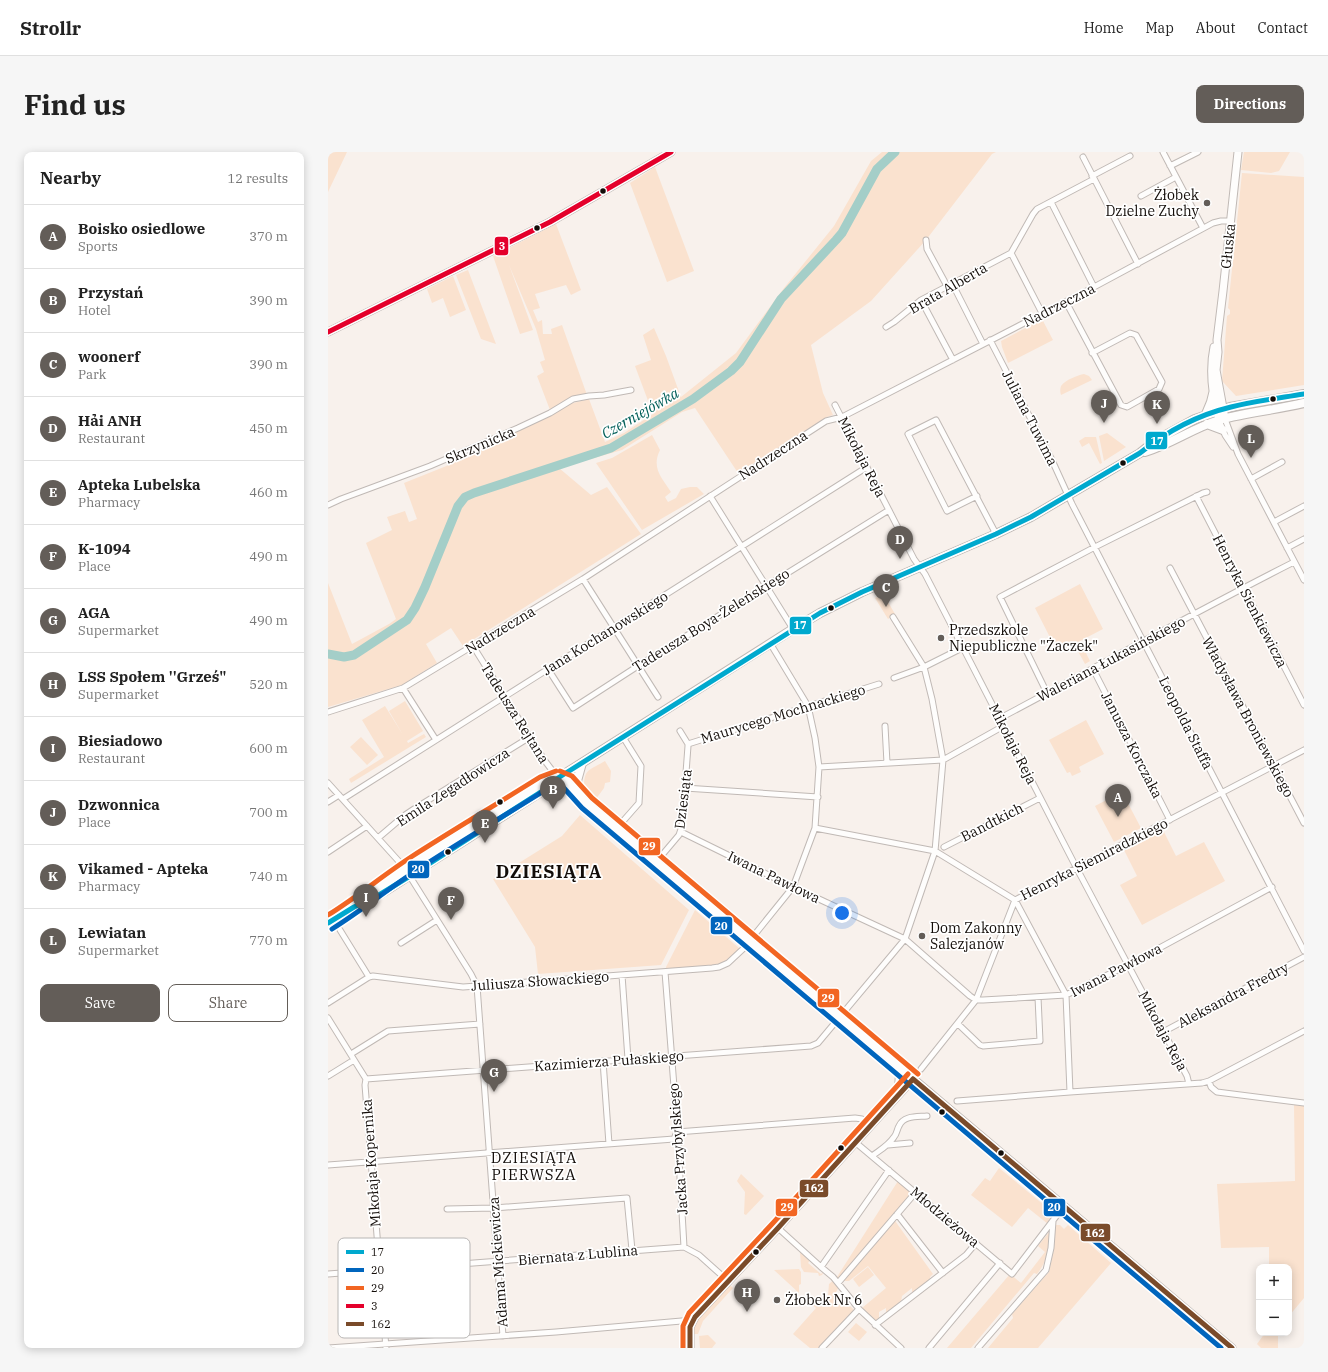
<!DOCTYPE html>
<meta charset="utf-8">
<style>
:root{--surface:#fff;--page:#f6f6f6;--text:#222;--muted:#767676;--line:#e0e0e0;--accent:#635d58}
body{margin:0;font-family:"IBM Plex Serif",serif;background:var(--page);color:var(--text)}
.controls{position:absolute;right:12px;bottom:12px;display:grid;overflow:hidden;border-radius:8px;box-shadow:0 2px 10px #0003}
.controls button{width:36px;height:36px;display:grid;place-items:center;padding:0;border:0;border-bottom:1px solid var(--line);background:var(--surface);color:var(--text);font:20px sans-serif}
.you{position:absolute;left:514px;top:761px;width:14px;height:14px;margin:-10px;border:3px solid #fff;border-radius:50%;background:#1a73e8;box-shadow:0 0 0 6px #1a73e833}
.badge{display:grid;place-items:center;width:26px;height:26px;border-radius:50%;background:var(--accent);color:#fff;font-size:13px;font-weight:700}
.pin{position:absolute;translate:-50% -33px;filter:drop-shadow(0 1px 2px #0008)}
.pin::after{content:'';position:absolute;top:21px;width:14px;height:12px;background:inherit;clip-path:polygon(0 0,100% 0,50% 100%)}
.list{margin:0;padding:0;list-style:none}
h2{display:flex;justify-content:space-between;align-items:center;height:52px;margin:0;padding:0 16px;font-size:17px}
h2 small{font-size:13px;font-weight:400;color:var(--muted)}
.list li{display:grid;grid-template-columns:26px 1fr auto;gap:12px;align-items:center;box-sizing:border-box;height:64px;padding:0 16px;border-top:1px solid var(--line)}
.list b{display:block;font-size:15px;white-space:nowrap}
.list p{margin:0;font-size:13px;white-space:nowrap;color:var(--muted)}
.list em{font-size:13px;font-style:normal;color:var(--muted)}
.actions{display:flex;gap:8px;padding:12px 16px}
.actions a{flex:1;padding:9px 0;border:1px solid var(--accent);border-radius:8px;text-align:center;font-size:14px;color:var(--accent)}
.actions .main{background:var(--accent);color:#fff}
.map{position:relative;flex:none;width:976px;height:1196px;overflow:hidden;border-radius:8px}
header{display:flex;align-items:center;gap:24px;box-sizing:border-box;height:56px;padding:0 20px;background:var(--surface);border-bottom:1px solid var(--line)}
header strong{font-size:19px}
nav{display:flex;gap:22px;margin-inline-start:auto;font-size:14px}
.intro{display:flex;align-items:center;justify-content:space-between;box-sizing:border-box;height:96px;padding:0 24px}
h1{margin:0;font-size:28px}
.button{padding:10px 18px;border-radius:8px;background:var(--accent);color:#fff;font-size:14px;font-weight:700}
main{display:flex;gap:24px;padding:0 24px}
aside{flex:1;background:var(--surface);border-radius:8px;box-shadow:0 2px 10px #0003}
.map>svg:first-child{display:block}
</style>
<header>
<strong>Strollr</strong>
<nav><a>Home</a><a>Map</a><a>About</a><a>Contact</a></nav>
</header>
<div class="intro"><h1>Find us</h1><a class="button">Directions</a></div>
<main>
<aside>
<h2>Nearby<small>12 results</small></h2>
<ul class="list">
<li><span class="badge">A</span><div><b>Boisko osiedlowe</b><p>Sports</p></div><em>370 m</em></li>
<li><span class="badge">B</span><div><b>Przystań</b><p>Hotel</p></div><em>390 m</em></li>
<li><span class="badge">C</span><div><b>woonerf</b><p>Park</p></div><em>390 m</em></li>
<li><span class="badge">D</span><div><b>Hải ANH</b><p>Restaurant</p></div><em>450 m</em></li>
<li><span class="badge">E</span><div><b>Apteka Lubelska</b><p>Pharmacy</p></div><em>460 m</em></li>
<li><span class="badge">F</span><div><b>K-1094</b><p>Place</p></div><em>490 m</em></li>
<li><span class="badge">G</span><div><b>AGA</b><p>Supermarket</p></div><em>490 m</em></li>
<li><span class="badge">H</span><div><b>LSS Społem ''Grześ&quot;</b><p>Supermarket</p></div><em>520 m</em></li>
<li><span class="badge">I</span><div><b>Biesiadowo</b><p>Restaurant</p></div><em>600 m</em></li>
<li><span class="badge">J</span><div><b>Dzwonnica</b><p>Place</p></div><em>700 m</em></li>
<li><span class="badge">K</span><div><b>Vikamed - Apteka</b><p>Pharmacy</p></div><em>740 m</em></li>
<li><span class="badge">L</span><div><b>Lewiatan</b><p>Supermarket</p></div><em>770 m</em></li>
</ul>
<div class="actions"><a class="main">Save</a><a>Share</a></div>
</aside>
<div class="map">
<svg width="976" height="1196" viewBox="0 0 976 1196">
<rect width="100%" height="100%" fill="#f8f1ec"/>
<path fill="#fae2cf" d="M0 0H19L0 40Z
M554 0H668L664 2 598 88 543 149 483 193 495 241 505 263 499 265 410 321 367 256 354 260 294 298 231 316 263 343 279 335 313 382 135 494 123 476 98 492 109 511 74 533 0 555V431L24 492 61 472 68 467 38 391 64 378 59 365 77 359 81 370 89 367 76 331 121 313 120 309 189 279 241 252 261 247 277 290 296 281 325 262 307 214 323 208 315 183 326 176 338 204 353 245 408 201 456 136 506 74 543 9Z
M916 0H962L951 19 943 21 913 18Z
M327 15 366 119 339 130 302 31Z
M914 21 976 25V233L908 244 894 229 899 164 902 162V158L900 156Z
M228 72 253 138 243 143 238 133 207 142 212 156 205 158 210 170 214 168 215 182H224L223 177 234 173 259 243 222 258 209 224 216 220 212 210 217 208 208 177 181 113 205 178 192 182 165 104Z
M140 118 168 192 153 187 128 123Z
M125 124 138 158 122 165 115 146 104 151 99 137Z
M714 167 725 188 680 211 674 195 673 189Z
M756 222 761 224 764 228 733 243C732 240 732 237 733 234 737 228 750 223 756 222Z
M779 281 798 295 776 309 771 284Z
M324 283 332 298C323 316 334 326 343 340L337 345 340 350 348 346 353 337 362 335H369L376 342 314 378 268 311 284 306Z
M757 285H768L774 311 772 312 761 291 754 295 751 289Z
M752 432 775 477 752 489 762 509 757 512 746 492 730 501 707 456Z
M556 443 567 462 560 467 547 446Z
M77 549 95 579 79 589 80 591 96 582 98 585 23 631 21 627 56 605 34 568 57 554 75 583 61 559Z
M758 568 776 602 751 615 753 620 744 624 742 620 739 621 721 588Z
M33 585 50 603 39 613 22 595Z
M277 609 283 619 282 630 277 631 276 636 268 647 256 636C256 616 261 619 277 609Z
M794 640 813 676 786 690 767 654Z
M257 657H260L294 685V690L293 691 256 658Z
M252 663 361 758 333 813 210 822 207 795 165 727 234 684Z
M835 678 848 704 876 690 897 729 814 773 792 733 809 724 796 698Z
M299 691 301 692 347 730 344 734 296 693Z
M356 738 414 787 416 790 415 793 354 742Z
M367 758 412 797 397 809 389 813 338 818V815Z
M966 953 976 954V1146L961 1164V1115H941V1095L893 1096 889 1032 967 1029Z
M671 1016 727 1062 720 1072 700 1056 684 1075 643 1043 657 1026 662 1029Z
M413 1022 436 1044 418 1063 416 1062 417 1040 409 1029Z
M570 1029 584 1041 565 1066 605 1122 602 1125V1128L584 1141V1136L574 1144 573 1150 558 1161V1156L551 1160V1167L547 1170 534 1156 558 1136 540 1114 521 1129H514L508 1140 527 1159 491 1196H482L465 1182 488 1156 476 1146 500 1143 501 1132 509 1125Z
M455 1058V1063L403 1119 401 1117Z
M733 1061H738L796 1111 800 1114V1118Z
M727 1073H732L736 1077 740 1073 783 1111 710 1196H660L685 1166 684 1162 721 1120 726 1097Z
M722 1079C720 1096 720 1109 709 1122L706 1121 643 1196H619L682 1122 693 1131 717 1100 710 1094Z
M472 1100H474L483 1107 480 1111 493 1122 496 1119 494 1123 491 1124 490 1121 476 1120 473 1115Z
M540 1115 546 1123 531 1135 525 1127Z
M471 1117 473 1120V1132L471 1133V1141L446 1118Z
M805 1121H808L874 1177 872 1178Z
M400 1134H403L405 1136 375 1169 370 1182H365L367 1171Z
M528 1171 539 1180 531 1189 520 1180Z
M937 1181H950V1196H933L929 1192Z
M380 1183 388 1191 384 1196H372L371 1184Z"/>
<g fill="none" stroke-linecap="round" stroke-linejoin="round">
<path stroke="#a4cec8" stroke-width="9" d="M0 502 16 505 26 503 79 468 87 456 97 435 130 354 137 345 146 341 283 296 365 247 403 219 412 210 453 147 508 88 514 81 549 17 567 0"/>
<defs>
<path id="street" d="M835 0 875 76
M755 5 810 112
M842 14 870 0
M764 24 802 4
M813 44 848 25
M723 50 766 135
M598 88 599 97 619 134
M624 131 655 192
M593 148 625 208
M738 150 793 253 799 255 831 237 834 230 808 183 802 181 764 201
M714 161 683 101 705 62 709 57 766 27
M558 175 566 170 593 148 683 101
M662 188 723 306 744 352 976 799
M507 253 586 407 597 422 747 713 859 924 861 932
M897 267 910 302 976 428
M891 268 897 283 905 295
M923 327 954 310
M382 344 465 477
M649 344 619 359 580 282 608 268 668 382
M868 344 976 553
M0 353 13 347 102 314 190 276 222 261 245 247 261 244 276 243 303 238
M946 370 976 354
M959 396 976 387
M842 416 976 671
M255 427 330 545
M145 494 217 609 230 626
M220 517 245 556 313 512 561 358
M765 517 842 668
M566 526 596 515 634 496
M75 536 108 588
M719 541 672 445 767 395 875 341 879 340
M0 560 75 536 255 427 498 269 514 265 766 135 885 71 893 69H903
M557 574 559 611
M360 592 551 532
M491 615 615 608 672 576 673 569 678 563C774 512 869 459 966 410
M0 631 76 715 143 822 149 834 175 1184
M357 636 490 645
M15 647 539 315
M0 650 11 643
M289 676 311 651 313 614 295 585
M487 676 607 699 687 748 738 843 742 940
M353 680 465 735 577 787 642 844 648 848H655L738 843 800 813 944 735
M50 686 77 663 86 657 202 585
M616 695 712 646
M0 700 39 674
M329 709 351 683 354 674 360 594V592L352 579
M12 778 41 825
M73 791 109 768
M337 820 349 973 356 1095
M294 823 300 907
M0 851 41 825 45 824 135 835 149 834 384 816 391 815 400 811 415 797 465 735 487 676 491 615 487 586 480 554 442 491
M0 866 38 927 37 933 58 1196
M630 872 652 893 655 894 712 889 710 845
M835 880 976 805
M23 902 60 879 152 872
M275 909 281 992
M593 917 648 848 687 748 976 598
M0 924 26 908
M38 927 483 894 490 891 577 787 607 699 615 608 604 547 596 515 565 465
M881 929 883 935 889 940 976 951
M629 949 742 940 874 931 881 929 976 879
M527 990 684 1122 736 1054
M560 993 582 991
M544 1004C552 998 560 994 566 985 569 982 569 977 571 974 576 963 590 965 599 964
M0 1013 346 987 349 980 527 966 534 967 543 972
M561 1018 493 1115 505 1125 531 1157 573 1196
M119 1057 166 1056 299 1046 304 1098
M569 1062 615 1121
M450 1076 493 1115
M0 1122 356 1095 371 1103 400 1129
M510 1131 588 1040
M547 1173 638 1103 648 1091
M0 1196 228 1180 365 1168
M494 1196 531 1157
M601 1196 672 1111
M650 1196 718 1118 723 1096 725 1069"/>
<path id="secondary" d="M0 180 222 70 343 0
M886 195C881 219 884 241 890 264
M897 267 888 218 890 200 889 188 895 139 910 0
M230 626 239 629 259 651 904 1196
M230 626 234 633 249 644
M570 942 572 915
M362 1196V1175L367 1165 450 1076 585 927"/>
<path id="primary" d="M878 262 883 250 885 242
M879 272 895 278
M817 300C843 292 865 276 891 268 919 260 948 258 976 251
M253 646 249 629 254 611
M26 755 51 743 219 636 230 626 465 477 492 461 534 440 668 382 703 365 812 301 827 289 867 267 902 255 976 242
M0 771 26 755 47 738 87 711 216 631 226 628"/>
</defs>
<use href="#street" stroke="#c0b9b5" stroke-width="7"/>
<use href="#secondary" stroke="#c0b9b5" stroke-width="9"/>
<use href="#primary" stroke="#c0b9b5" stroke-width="10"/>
<use href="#street" stroke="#fefdfc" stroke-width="5"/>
<use href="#secondary" stroke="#fefdfc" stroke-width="7"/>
<use href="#primary" stroke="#fefdfc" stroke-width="8"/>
<defs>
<path id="bus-1" d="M0 771 26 755 51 743 82 724 219 636 230 626 492 461 534 440 668 382 703 365 812 301C838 280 870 263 903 255 927 249 952 246 976 242"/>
<path id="bus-2" d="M228 633 235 635 254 656 893 1196
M4 777C33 759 60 737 89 718 132 690 176 664 219 637L232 633"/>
<path id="bus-3" d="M232 619 244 624 264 646 590 922
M0 763C29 745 54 724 83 705 125 678 169 652 212 625L228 619
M355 1196V1174L361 1161 445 1071 580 922"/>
<path id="bus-4" d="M0 180 222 70 343 0"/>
<path id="bus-5" d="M585 927 904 1196
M362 1196V1175L367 1165 450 1076 585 927"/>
</defs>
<use href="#bus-1" stroke="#fff" stroke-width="8"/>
<use href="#bus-2" stroke="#fff" stroke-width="8"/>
<use href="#bus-3" stroke="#fff" stroke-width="8"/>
<use href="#bus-4" stroke="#fff" stroke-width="8"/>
<use href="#bus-5" stroke="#fff" stroke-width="8"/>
<use href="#bus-1" stroke="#00a9ce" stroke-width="5"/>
<use href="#bus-2" stroke="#0065bd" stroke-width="5"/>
<use href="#bus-3" stroke="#f26522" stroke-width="5"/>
<use href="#bus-4" stroke="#e4002b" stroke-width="5"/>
<use href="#bus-5" stroke="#7a4b2a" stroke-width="5"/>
</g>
<g fill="#130d09" stroke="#fff" stroke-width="1.5">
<circle cx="275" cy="39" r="3.5"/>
<circle cx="209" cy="76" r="3.5"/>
<circle cx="945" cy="247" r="3.5"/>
<circle cx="795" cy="311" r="3.5"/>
<circle cx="503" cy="456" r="3.5"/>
<circle cx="172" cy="650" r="3.5"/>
<circle cx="120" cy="700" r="3.5"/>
<circle cx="614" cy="960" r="3.5"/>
<circle cx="513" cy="996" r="3.5"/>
<circle cx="673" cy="1001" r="3.5"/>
<circle cx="428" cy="1100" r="3.5"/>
</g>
<g fill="#635d58" stroke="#fff" stroke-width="1.5">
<circle cx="879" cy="51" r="4"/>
<circle cx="613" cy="486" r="4"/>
<circle cx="594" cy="784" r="4"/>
<circle cx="449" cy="1148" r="4"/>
</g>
<g text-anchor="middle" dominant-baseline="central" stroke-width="3.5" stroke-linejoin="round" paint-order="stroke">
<g font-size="14" fill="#130d09" stroke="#fff" text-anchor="start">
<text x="871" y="43" text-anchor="end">Żłobek<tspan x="871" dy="16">Dzielne Zuchy</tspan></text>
<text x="621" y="478">Przedszkole<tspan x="621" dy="16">Niepubliczne "Żaczek"</tspan></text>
<text x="602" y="776">Dom Zakonny<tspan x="602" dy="16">Salezjanów</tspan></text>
<text x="457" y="1148">Żłobek Nr 6</text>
</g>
<g font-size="14" fill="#130d09" stroke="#fff">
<text transform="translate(900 94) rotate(-84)">Głuska</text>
<text transform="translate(620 136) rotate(-30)">Brata Alberta</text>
<text transform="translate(731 153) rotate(-27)">Nadrzeczna</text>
<text transform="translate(702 266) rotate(63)">Juliana Tuwima</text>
<text transform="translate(152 293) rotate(-23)">Skrzynicka</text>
<text transform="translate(445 303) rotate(-33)">Nadrzeczna</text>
<text transform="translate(534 305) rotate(63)">Mikołaja Reja</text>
<text transform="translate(922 449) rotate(63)">Henryka Sienkiewicza</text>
<text transform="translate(383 468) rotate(-32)">Tadeusza Boya-Żeleńskiego</text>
<text transform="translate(172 478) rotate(-31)">Nadrzeczna</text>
<text transform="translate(277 481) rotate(-32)">Jana Kochanowskiego</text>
<text transform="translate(783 507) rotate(-28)">Waleriana Łukasińskiego</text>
<text transform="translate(187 561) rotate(58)">Tadeusza Rejtana</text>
<text transform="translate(455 562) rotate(-17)">Maurycego Mochnackiego</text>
<text transform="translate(920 565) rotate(62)">Władysława Broniewskiego</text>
<text transform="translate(858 571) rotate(63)">Leopolda Staffa</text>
<text transform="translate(685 592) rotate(63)">Mikołaja Reja</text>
<text transform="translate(804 593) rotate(63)">Janusza Korczaka</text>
<text transform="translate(125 635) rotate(-33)">Emila Zegadłowicza</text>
<text transform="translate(355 647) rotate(-83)">Dziesiąta</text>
<text transform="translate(664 670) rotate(-27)">Bandtkich</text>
<text transform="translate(766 707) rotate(-27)">Henryka Siemiradzkiego</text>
<text transform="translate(446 725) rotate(26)">Iwana Pawłowa</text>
<text transform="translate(788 818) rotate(-27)">Iwana Pawłowa</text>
<text transform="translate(212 829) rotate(-4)">Juliusza Słowackiego</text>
<text transform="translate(905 843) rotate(-28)">Aleksandra Fredry</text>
<text transform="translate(835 879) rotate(62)">Mikołaja Reja</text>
<text transform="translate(281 909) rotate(-4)">Kazimierza Pułaskiego</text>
<text transform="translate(350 997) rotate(-94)">Jacka Przybylskiego</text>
<text transform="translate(43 1011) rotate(-94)">Mikołaja Kopernika</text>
<text transform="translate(617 1065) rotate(40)">Młodzieżowa</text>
<text transform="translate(250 1103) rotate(-5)">Biernata z Lublina</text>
<text transform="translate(170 1110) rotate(-94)">Adama Mickiewicza</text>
</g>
<g font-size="15" font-style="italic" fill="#005e58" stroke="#fff">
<text transform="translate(312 261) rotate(-30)">Czerniejówka</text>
</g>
<g font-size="15" letter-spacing="1" fill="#130d09" stroke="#fff">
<text x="206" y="1005">DZIESIĄTA<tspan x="206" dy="17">PIERWSZA</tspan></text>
</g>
<g font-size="18" font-weight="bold" letter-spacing="1" fill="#130d09" stroke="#fff">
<text x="221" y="719">DZIESIĄTA</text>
</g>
</g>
<rect x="10" y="1086" width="132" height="100" rx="6" fill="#fff" stroke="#b8b6b5" stroke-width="1"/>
<rect x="18" y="1098" width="18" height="4" fill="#00a9ce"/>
<rect x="18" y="1116" width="18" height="4" fill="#0065bd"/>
<rect x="18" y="1134" width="18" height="4" fill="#f26522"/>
<rect x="18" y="1152" width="18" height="4" fill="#e4002b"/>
<rect x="18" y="1170" width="18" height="4" fill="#7a4b2a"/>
<g font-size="11" fill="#130d09">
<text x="43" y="1104">17</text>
<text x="43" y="1122">20</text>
<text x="43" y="1140">29</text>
<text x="43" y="1158">3</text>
<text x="43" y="1176">162</text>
</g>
<g stroke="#fff" stroke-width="1.5">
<rect x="166" y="84" width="15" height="20" rx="4" fill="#e4002b"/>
<rect x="817" y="279" width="23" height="19" rx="4" fill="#00a9ce"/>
<rect x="461" y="464" width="23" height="19" rx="4" fill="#00a9ce"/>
<rect x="310" y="685" width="23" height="19" rx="4" fill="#f26522"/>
<rect x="79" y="708" width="23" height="19" rx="4" fill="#0065bd"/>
<rect x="382" y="764" width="23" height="19" rx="4" fill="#0065bd"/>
<rect x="489" y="836" width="23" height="20" rx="4" fill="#f26522"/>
<rect x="471" y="1027" width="30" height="19" rx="4" fill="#7a4b2a"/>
<rect x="715" y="1046" width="23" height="19" rx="4" fill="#0065bd"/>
<rect x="447" y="1046" width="23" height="19" rx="4" fill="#f26522"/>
<rect x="752" y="1071" width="31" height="19" rx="4" fill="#7a4b2a"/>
</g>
<g font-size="11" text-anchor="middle" font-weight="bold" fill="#fff">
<text x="174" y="98">3</text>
<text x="829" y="293">17</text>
<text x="472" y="477">17</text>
<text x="321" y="698">29</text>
<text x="90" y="721">20</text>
<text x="393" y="778">20</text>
<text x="500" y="850">29</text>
<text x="486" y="1040">162</text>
<text x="726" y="1059">20</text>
<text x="459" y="1059">29</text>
<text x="767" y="1085">162</text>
</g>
</svg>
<div class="controls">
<button>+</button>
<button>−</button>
</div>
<div class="you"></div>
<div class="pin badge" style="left:790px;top:665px">A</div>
<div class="pin badge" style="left:225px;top:657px">B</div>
<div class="pin badge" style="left:558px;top:455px">C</div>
<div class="pin badge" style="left:572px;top:407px">D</div>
<div class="pin badge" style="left:157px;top:691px">E</div>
<div class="pin badge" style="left:123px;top:768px">F</div>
<div class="pin badge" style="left:166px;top:940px">G</div>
<div class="pin badge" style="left:419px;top:1160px">H</div>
<div class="pin badge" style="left:38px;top:765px">I</div>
<div class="pin badge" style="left:776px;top:271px">J</div>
<div class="pin badge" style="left:829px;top:272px">K</div>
<div class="pin badge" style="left:923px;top:306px">L</div>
</div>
</main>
